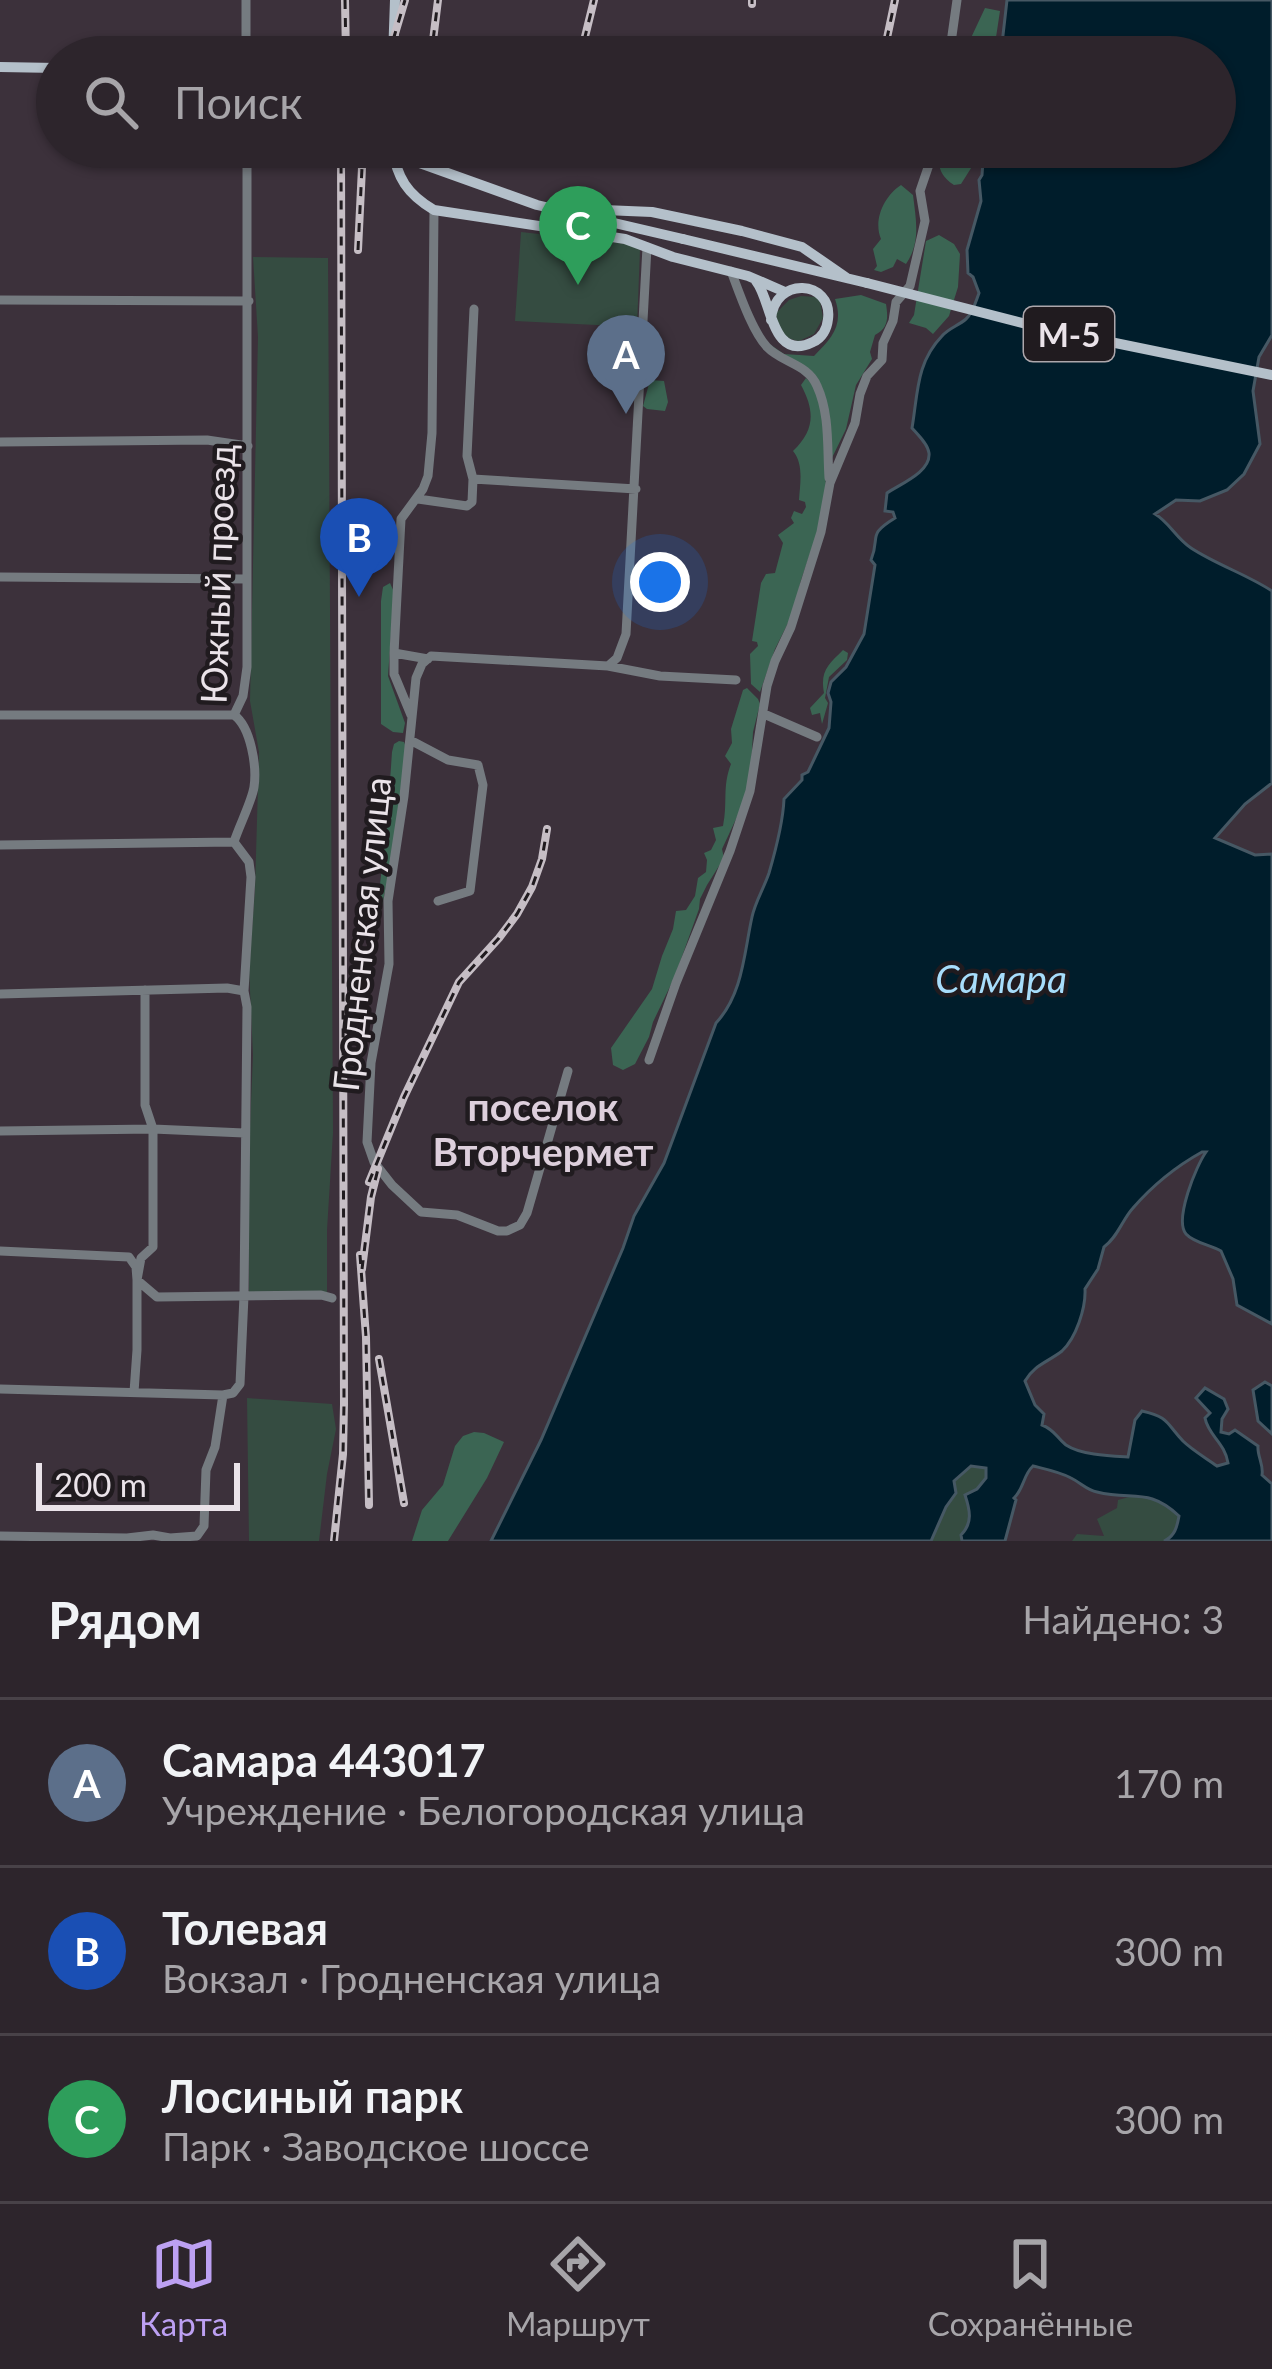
<!DOCTYPE html>
<html lang="ru">
<meta charset="utf-8">
<style>
:root{--surface:#2d252c;--page:#393138;--text:#f1f3f6;--muted:#a7a5a9;--line:#484248;--accent:#bca0f2}
body{margin:0;font-family:Lato,sans-serif;background:var(--page);color:var(--text)}
.scale{position:absolute;left:36px;bottom:30px;width:204px;box-sizing:border-box;padding-left:12px;border:6px solid #eae3e9;border-top:0;font-size:33px;line-height:42px;white-space:nowrap;color:#eae3e9;-webkit-text-stroke:9px #201b1f;paint-order:stroke}
.you{position:absolute;left:660px;top:582px;width:42px;height:42px;margin:-30px;border:9px solid #fff;border-radius:50%;background:#1a73e8;box-shadow:0 0 0 18px #1a73e833}
.badge{display:grid;place-items:center;width:78px;height:78px;border-radius:50%;background:var(--accent);color:#fff;font-size:39px;font-weight:700}
.pin{position:absolute;translate:-50% -99px;filter:drop-shadow(0 3px 6px #0008)}
.pin::after{content:'';position:absolute;top:63px;width:42px;height:36px;background:inherit;clip-path:polygon(0 0,100% 0,50% 100%)}
.list{margin:0;padding:0;list-style:none}
h2{display:flex;justify-content:space-between;align-items:center;height:156px;margin:0;padding:0 48px;font-size:51px}
h2 small{font-size:39px;font-weight:400;color:var(--muted)}
.list li{display:grid;grid-template-columns:78px 1fr auto;gap:36px;align-items:center;box-sizing:border-box;height:168px;padding:0 48px;border-top:3px solid var(--line)}
.list b{display:block;font-size:45px;white-space:nowrap}
.list p{margin:0;font-size:39px;white-space:nowrap;color:var(--muted)}
.list em{font-size:39px;font-style:normal;color:var(--muted)}
.icon{flex:none;width:66px;height:66px;fill:none;stroke:currentColor;stroke-width:2;stroke-linecap:round;stroke-linejoin:round}
.map{position:relative;flex:none;width:1272px;height:1541px;overflow:hidden}
.search{position:absolute;background:var(--surface);box-shadow:0 3px 9px #0004;left:36px;right:36px;top:36px;height:132px;display:flex;align-items:center;gap:30px;box-sizing:border-box;padding:0 42px;border-radius:66px;color:var(--muted);font-size:45px}
.sheet{height:660px;background:var(--surface)}
nav{display:flex;justify-content:space-around;align-items:center;box-sizing:border-box;height:168px;border-top:3px solid var(--line);background:var(--surface);font-size:33px;color:var(--muted)}
nav a{display:grid;justify-items:center;gap:6px}
nav .on{color:var(--accent)}
.map>svg:first-child{display:block}
</style>
<div class="map">
<svg width="1272" height="1541" viewBox="0 0 1272 1541">
<rect width="100%" height="100%" fill="#3c313b"/>
<path fill="#354c41" d="M521 232 627 244 640 250 637 327 515 321Z
M253 257 328 258 333 1133 327 1230V1294L249 1293V1150L253 1055 249 969 255 889 259 752 250 701 258 337Z
M801 296 816 297 820 301 823 318 814 334 799 341C783 339 777 328 776 313L789 300Z
M247 1398 332 1404 336 1429 327 1474 319 1541H249Z
M971 1465 986 1468V1478L977 1489 966 1530 961 1535 962 1541H931L946 1507 956 1494 954 1481Z
M1140 1494 1164 1502 1179 1516C1177 1527 1175 1536 1164 1541H1072L1077 1534 1104 1536 1097 1519 1117 1508 1118 1500Z"/>
<path fill="#3b6553" d="M985 8 1000 11 993 57H962Z
M942 147H974L973 165 961 184 954 185C938 174 937 165 942 147Z
M901 185 913 195C916 220 921 242 906 264L897 259 893 267 881 272 874 270 877 266 873 249 881 239C873 220 884 196 901 185Z
M939 235 954 244 960 254 958 287 949 316 933 334 926 328 909 323 914 315 926 241Z
M861 295 886 304C888 317 889 328 875 335L870 352 872 359 856 385 846 429 827 468 825 466 826 487 817 533 801 580 793 613 775 649 760 692 751 684 750 654 758 646 757 642 752 641 761 583 766 574 775 573 783 543 778 535 794 523 791 518 794 511 802 514 806 507 805 502 799 500C800 484 804 464 793 451 815 430 815 411 801 385L806 378 813 385 828 420C826 411 826 398 823 390 817 376 781 355 768 343L784 354 814 356C832 338 844 325 835 299Z
M650 380 664 381 668 402 665 411 647 409 643 406Z
M390 583 394 592 388 676 405 723 403 733 393 732 381 724V601L383 587Z
M843 650 848 653 847 660 829 677 825 698 828 703 822 724 820 713 812 715 810 708 824 693C820 671 828 665 843 650Z
M747 688 758 699 760 704 753 732 751 769 743 804 722 849 724 858 707 885 700 899 699 909 675 976 653 1022 649 1037 635 1064 623 1070 613 1065 611 1048 652 989 662 956 673 929 676 911 686 910 695 896 698 878 706 872 707 860 704 853 711 850 716 840 713 828 723 826C728 802 722 787 731 764L725 756 732 743 731 729 743 690Z
M399 741 404 742 406 747 393 852 381 911 378 901 387 825 392 752 394 744Z
M474 1432 484 1433 504 1442 487 1478 448 1541H412L422 1510 443 1485 455 1446 463 1436Z"/>
<path fill="#001d2b" stroke="#465864" stroke-width="3" d="M1007 0H1272V335L1259 357 1253 391 1260 444 1244 474 1227 490 1200 501 1176 500 1155 514C1169 522 1176 538 1191 548 1217 565 1246 574 1272 591V783L1245 804 1215 838 1255 855 1272 854V1324L1237 1305 1233 1279 1221 1251C1211 1245 1194 1243 1186 1234 1174 1220 1196 1166 1206 1152H1202C1175 1167 1153 1185 1133 1208 1122 1220 1118 1237 1104 1247L1098 1269 1085 1289C1086 1308 1076 1338 1062 1351 1048 1362 1034 1365 1025 1381L1035 1405 1044 1414 1042 1425C1055 1430 1056 1437 1066 1445 1081 1455 1110 1456 1128 1457L1135 1420 1142 1411C1169 1417 1166 1423 1183 1441 1192 1450 1206 1458 1217 1466L1228 1463C1225 1443 1208 1435 1205 1418L1210 1413 1196 1398 1205 1388 1224 1399 1228 1409 1222 1419 1221 1432 1229 1434 1235 1430 1258 1446C1257 1456 1264 1465 1262 1475L1272 1484V1541H1164C1175 1536 1177 1527 1179 1516 1148 1487 1133 1501 1097 1492 1087 1490 1081 1483 1071 1478 1060 1472 1045 1469 1033 1466 1023 1475 1024 1489 1014 1498L1016 1500 1005 1541H962L961 1535C973 1523 970 1510 965 1495L977 1489 986 1478V1468L971 1466 954 1481 956 1493 946 1507 931 1541H491L541 1440 623 1248 634 1216 664 1163 716 1023C743 994 744 953 752 917 755 902 764 888 769 873 776 849 783 823 784 799L802 780V775L808 772 829 728 831 702 828 693 831 682 846 667 864 634 875 565 871 560C881 535 866 536 895 518L893 512 885 511 887 493C900 484 931 472 929 453 928 444 918 435 912 428 918 393 916 363 942 336 949 328 958 326 966 319 973 313 976 301 979 293L973 277 968 273 967 250 981 201 979 180 982 175 983 161 978 157 985 147H1215V57H997L1002 44Z
M1265 1382 1272 1386V1434L1258 1421 1253 1390Z"/>
<g fill="none" stroke-linecap="round" stroke-linejoin="round">
<path stroke="#757b80" stroke-width="9" d="M246 0V57
M949 57 957 0
M731 271C739 292 752 331 767 347 782 363 808 364 817 386 830 414 827 448 829 478
M0 300 249 301
M0 442 207 440 248 446
M473 479 636 489
M418 499 467 506 472 502 473 479 467 456 474 309
M0 577 246 579
M394 653 428 659
M608 666 617 658 626 634 647 247
M764 714 817 737
M0 715H234
M234 715 243 696 247 667V147
M234 715C251 727 257 767 254 787 252 801 239 826 234 842
M411 715 394 674V653L401 519 423 489 428 476 432 433 434 210
M410 740 448 760 478 765 483 785 470 891 438 901
M0 845 234 842
M0 994 227 988 244 991 251 877 249 862 234 842
M649 1060 676 983 730 851 750 791 767 686 775 661 791 627 821 532 830 483 855 423 860 394 867 376 882 360 883 343 893 321 896 302 910 286 925 221 920 191 935 147
M568 1071 527 1213 520 1225 507 1231H498L457 1215 421 1212 392 1185 374 1162 367 1142 371 1063 389 964 388 901 404 796 416 678 422 664 431 656 608 666 660 676 736 680
M0 1131 153 1129 244 1133
M0 1251 129 1257 136 1267 137 1280 157 1297 321 1295 332 1298
M0 1389 223 1395 233 1393 240 1384 244 1296 247 1007 244 991
M134 1392 137 1350V1280L141 1258 153 1247V1129L145 1105V990
M0 1536 127 1538 153 1535 170 1538 197 1536 204 1526 206 1470 215 1447 223 1395"/>
<path stroke="#b4c0ca" stroke-width="10" d="M393 57 395 0
M0 67 57 68
M392 147C397 178 407 194 434 210L625 239 673 257 748 276 785 292
M569 220 580 209 652 212 742 231 802 247 847 278
M683 239 867 283
M756 281C772 300 771 363 813 342 822 338 827 329 828 319 833 280 774 275 771 320"/>
<defs>
<path id="rail" d="M345 0 346 57
M752 4V0
M388 57 405 0
M431 57 438 0
M580 57 594 0
M883 57 895 0
M558 150 559 147
M358 250 363 147
M369 1182 404 1097 459 982 499 938 517 914 532 887 542 859 547 829
M360 1255 366 1337 369 1505
M362 1269 371 1197 378 1169
M379 1359 404 1503
M334 1541 343 1454 344 1404 341 147"/>
</defs>
<use href="#rail" stroke="#c6bec5" stroke-width="8"/>
<use href="#rail" stroke="#201b1f" stroke-width="3" stroke-dasharray="9" stroke-linecap="butt"/>
<path stroke="#b4c0ca" stroke-width="10" d="M375 147 537 205 683 239
M867 283 1042 328 1272 375"/>
</g>
<g text-anchor="middle" dominant-baseline="central" stroke-width="9" stroke-linejoin="round" paint-order="stroke">
<rect fill="#201b1f" stroke="#ada7ac" stroke-width="3" x="1024" y="307" width="90" height="54" rx="9"/>
<g font-size="33" font-weight="bold" fill="#eae3e9">
<text x="1069" y="334">М-5</text>
</g>
<g font-size="36" fill="#eae3e9" stroke="#201b1f">
<text transform="translate(217 574) rotate(-88)">Южный проезд</text>
<text transform="translate(361 934) rotate(-84)">Гродненская улица</text>
</g>
<g font-size="39" font-style="italic" fill="#a7ddfb" stroke="#201b1f">
<text x="1001" y="978">Самара</text>
</g>
<g font-size="39" font-weight="bold" fill="#ddcfdc" stroke="#201b1f">
<text x="543" y="1106">поселок<tspan x="543" dy="45">Вторчермет</tspan></text>
</g>
</g>
</svg>
<div class="scale">200 m</div>
<div class="you"></div>
<div class="pin badge" style="left:626px;top:414px;background:#5c6f8a">A</div>
<div class="pin badge" style="left:359px;top:597px;background:#1a4fb4">B</div>
<div class="pin badge" style="left:578px;top:285px;background:#2e9e5b">C</div>
<div class="search"><svg class="icon" aria-label="search" viewBox="0 0 24 24"><circle cx="10" cy="10" r="6"/><path d="M15 15l6 6"/></svg>Поиск</div>
</div>
<section class="sheet">
<h2>Рядом<small>Найдено: 3</small></h2>
<ul class="list">
<li><span class="badge" style="background:#5c6f8a">A</span><div><b>Самара 443017</b><p>Учреждение · Белогородская улица</p></div><em>170 m</em></li>
<li><span class="badge" style="background:#1a4fb4">B</span><div><b>Толевая</b><p>Вокзал · Гродненская улица</p></div><em>300 m</em></li>
<li><span class="badge" style="background:#2e9e5b">C</span><div><b>Лосиный парк</b><p>Парк · Заводское шоссе</p></div><em>300 m</em></li>
</ul>
</section>
<nav>
<a class="on"><svg class="icon" aria-label="map" viewBox="0 0 24 24"><path d="M3 6l6-2 6 2 6-2v14l-6 2-6-2-6 2zM9 4v14M15 6v14"/></svg>Карта</a>
<a><svg class="icon" aria-label="directions" viewBox="0 0 24 24"><path d="M12 3l9 9-9 9-9-9zM9 14v-3h6M13 9l2 2-2 2"/></svg>Маршрут</a>
<a><svg class="icon" aria-label="saved" viewBox="0 0 24 24"><path d="M7 4h10v16l-5-4-5 4z"/></svg>Сохранённые</a>
</nav>
